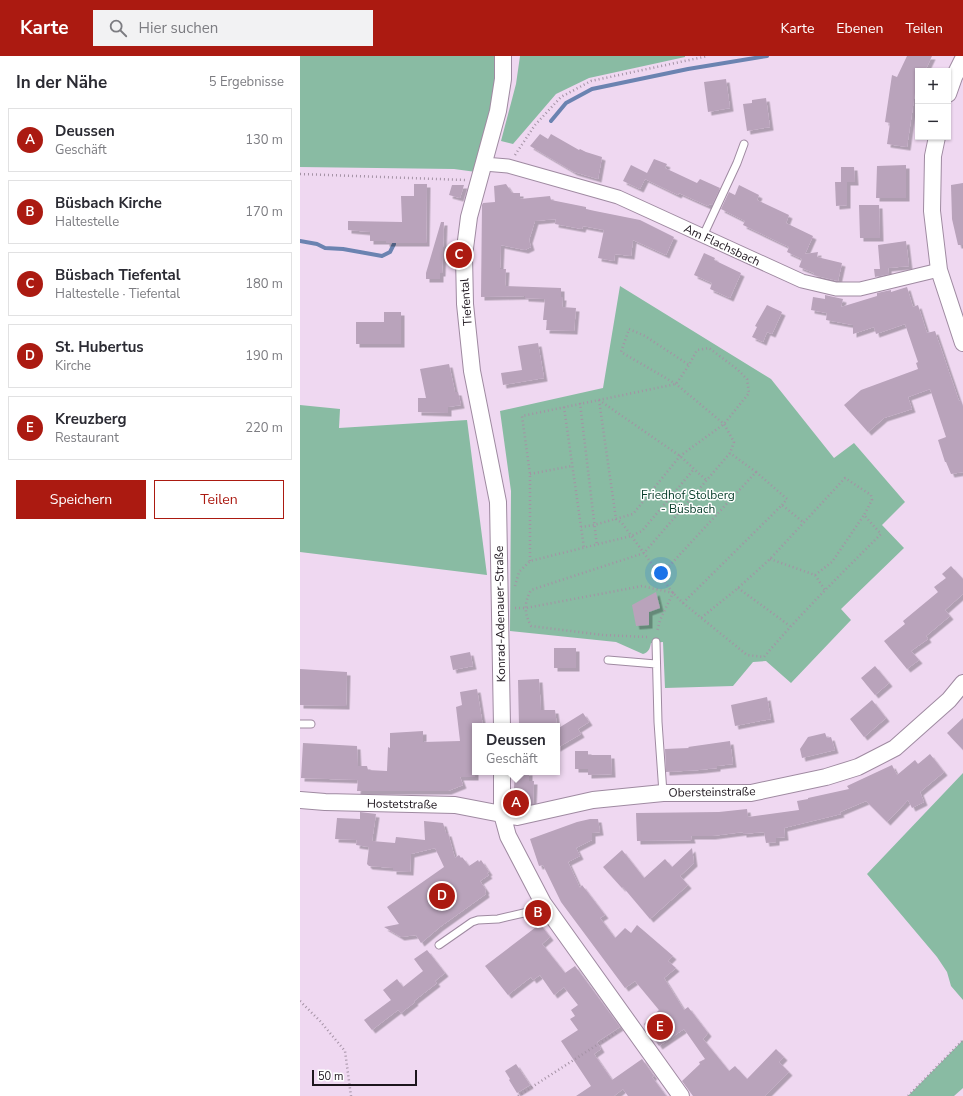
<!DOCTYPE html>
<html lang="de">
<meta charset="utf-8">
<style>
:root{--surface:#fff;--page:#f2f2f3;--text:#2b2b33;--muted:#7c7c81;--line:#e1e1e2;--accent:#ab1a11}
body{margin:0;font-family:"Nunito Sans",sans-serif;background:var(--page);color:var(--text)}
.controls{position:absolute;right:12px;top:12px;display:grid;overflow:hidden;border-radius:0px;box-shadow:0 1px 3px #0004}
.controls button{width:36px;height:36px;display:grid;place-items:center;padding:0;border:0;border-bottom:1px solid var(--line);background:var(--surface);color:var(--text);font:20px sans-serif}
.scale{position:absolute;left:12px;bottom:10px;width:105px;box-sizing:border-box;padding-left:4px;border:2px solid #1d151d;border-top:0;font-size:11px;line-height:14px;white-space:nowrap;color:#1d151d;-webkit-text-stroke:3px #fff;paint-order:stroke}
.you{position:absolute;left:361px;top:517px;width:14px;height:14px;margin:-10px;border:3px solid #fff;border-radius:50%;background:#1a73e8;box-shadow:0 0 0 6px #1a73e833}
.badge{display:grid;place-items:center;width:26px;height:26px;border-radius:50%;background:var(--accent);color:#fff;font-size:13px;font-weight:700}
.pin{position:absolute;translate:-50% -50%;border:2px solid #fff;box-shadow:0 1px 4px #0006}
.popup{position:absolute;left:172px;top:667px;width:88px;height:52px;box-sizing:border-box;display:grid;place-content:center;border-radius:0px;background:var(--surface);filter:drop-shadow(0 1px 3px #0005);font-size:13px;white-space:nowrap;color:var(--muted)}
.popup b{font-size:15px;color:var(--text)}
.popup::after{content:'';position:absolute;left:50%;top:100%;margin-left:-8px;border:8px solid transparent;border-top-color:var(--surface)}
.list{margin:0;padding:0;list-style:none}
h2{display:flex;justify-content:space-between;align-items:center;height:52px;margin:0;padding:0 16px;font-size:17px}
h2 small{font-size:13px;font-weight:400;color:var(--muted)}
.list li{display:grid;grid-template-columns:26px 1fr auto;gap:12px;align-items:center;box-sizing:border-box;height:64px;margin:0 8px 8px;padding:0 8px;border:1px solid var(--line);border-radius:0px}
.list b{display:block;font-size:15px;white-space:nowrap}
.list p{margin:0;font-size:13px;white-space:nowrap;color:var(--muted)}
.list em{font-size:13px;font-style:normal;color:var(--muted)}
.actions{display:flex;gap:8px;padding:12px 16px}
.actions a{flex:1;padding:9px 0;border:1px solid var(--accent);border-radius:0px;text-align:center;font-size:14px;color:var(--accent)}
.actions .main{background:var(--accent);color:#fff}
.icon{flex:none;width:22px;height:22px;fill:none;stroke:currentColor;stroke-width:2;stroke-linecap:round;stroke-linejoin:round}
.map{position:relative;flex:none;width:663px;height:1040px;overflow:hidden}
header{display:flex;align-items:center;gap:24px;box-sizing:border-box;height:56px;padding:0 20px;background:var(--accent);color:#fff}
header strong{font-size:19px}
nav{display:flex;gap:22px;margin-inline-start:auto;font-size:14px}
.search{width:280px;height:36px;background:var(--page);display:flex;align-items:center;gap:10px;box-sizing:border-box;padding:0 14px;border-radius:0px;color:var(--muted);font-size:15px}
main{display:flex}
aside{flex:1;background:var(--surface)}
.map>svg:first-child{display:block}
</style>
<header>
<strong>Karte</strong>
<div class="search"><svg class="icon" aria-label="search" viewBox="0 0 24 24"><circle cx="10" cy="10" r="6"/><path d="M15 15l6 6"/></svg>Hier suchen</div>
<nav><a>Karte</a><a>Ebenen</a><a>Teilen</a></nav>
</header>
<main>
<aside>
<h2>In der Nähe<small>5 Ergebnisse</small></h2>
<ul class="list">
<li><span class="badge">A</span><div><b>Deussen</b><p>Geschäft</p></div><em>130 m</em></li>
<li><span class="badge">B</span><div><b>Büsbach Kirche</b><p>Haltestelle</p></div><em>170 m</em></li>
<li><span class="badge">C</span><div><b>Büsbach Tiefental</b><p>Haltestelle · Tiefental</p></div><em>180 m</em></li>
<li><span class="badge">D</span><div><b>St. Hubertus</b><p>Kirche</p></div><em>190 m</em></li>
<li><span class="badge">E</span><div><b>Kreuzberg</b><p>Restaurant</p></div><em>220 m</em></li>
</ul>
<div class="actions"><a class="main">Speichern</a><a>Teilen</a></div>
</aside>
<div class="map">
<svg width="663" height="1040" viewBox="0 0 663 1040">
<defs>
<filter id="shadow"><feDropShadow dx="3.5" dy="3.5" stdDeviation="0" flood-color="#0004"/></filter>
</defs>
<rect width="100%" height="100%" fill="#efd8f1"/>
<path fill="#89bba3" d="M0 0H197V23L192 54 176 116 154 113 0 111Z
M220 0H385V1L289 22 256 38 213 88 201 85 216 28Z
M320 230 471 323 534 402 554 387 605 446 582 469 604 492 541 553 551 564 491 627 466 605 453 606 433 630 365 632 363 586 351 587C350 592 349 596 343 598L316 586 210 575 211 435 200 355 303 332Z
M0 349 40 353 39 372 167 364 187 519 0 496Z
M663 717V944L651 930 647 916 637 901 567 818Z
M663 984V1032L654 1040H608Z"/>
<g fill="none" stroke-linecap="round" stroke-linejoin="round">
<path stroke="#6b83b1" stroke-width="4" d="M251 65 266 47 292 33 388 13 467 0
M0 185 17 188 25 192 43 193 82 200 90 196 94 188"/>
</g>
<path fill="#b9a3bb" filter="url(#shadow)" d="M607 0H632L625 15H618V31L616 30 607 91 587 88 590 67 585 66 592 19 597 21Z
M426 23 430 52 408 56 404 26Z
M466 42 470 71 447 75 443 48 452 47V44Z
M240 78 248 83 251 78 279 94 280 93 286 96 302 101 298 123 274 116 230 90Z
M354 103 367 108 365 112 397 127 400 123 420 132 412 149 410 148 408 150 390 142 379 137 378 139 345 123 340 133 323 125 331 109 347 117Z
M606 109V142H576L577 110Z
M541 111H554L555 126H547V149L536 150 535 126H541Z
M663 127V189H658L652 163 651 129Z
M114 128H127L126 187H86V185H70V176L48 174V165L102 166 101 140H114Z
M206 128 212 137H220V143L250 140 251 144 286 151V153L295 155 340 164 374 181 366 199 333 184 331 200 315 198 314 205 298 202 304 174 283 170 282 173 255 168 256 163 235 165 229 184 231 191 225 194 201 189 200 213H206L205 230 261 232V241H263L262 251 276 252 274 275 246 274 247 264H243L245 243 225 242V240L181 241 182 149 183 147 195 146 194 130Z
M152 129H164L160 142 149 139Z
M439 129 459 139 457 144 489 159 486 167 513 180 505 198 518 196 517 201 542 207 538 225 513 219 514 217 499 211 502 203 487 196 489 191 443 169 445 165 421 153 429 136 435 139Z
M559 149H579L580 182H560Z
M141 166H144L142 217H140V223H126V217Z
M606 185 609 210 588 212 589 218 575 221 574 213H580L578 189Z
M404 197 415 202 414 204 441 217 430 242 410 233 412 227 394 219Z
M607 231 613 251 618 249 627 277 635 275 659 345 661 344 663 351V416L651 418 646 406H645L638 384 646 381 630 333 608 341 612 353 584 362 568 376 544 349 561 334 618 313 616 307 618 306 605 268 576 278 574 271 553 278V269L526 264 527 257 511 254 513 241 525 243V239L543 243 541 251 577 240V237L591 234V236Z
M467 249 482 256 472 278 467 276 463 286 452 281 457 271 455 270Z
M84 256H101V288H56V266H84Z
M238 287 244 322 203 329 201 317 222 314 218 290Z
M149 308 155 336H158L161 349 148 351V357L118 356V342H126L120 313Z
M651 510 663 523V538L645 554 650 560 626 580 628 583 611 595 619 604 607 613 584 585 605 568 603 565 638 536 634 531 646 522 642 518Z
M356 536 360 552 349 556V569L336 570 332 549Z
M254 592H276V612H254Z
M170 596 173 610 153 614 150 600Z
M575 610 589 627 575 639 561 622Z
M0 613 47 616 46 650 0 649Z
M239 623 241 654H255L257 670H219L218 624Z
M177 633 183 670H175V721H160L163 729 148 735H57L58 724 1 722 3 687 57 690 58 710H67L68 714 87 715 88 691 90 692V677L123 675V686L160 685 156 651 162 649 160 636Z
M467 641 471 663 435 670 431 649Z
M572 644 586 662 564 681 550 663Z
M283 657 289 666 278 673 281 678 257 692V673Z
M663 662V694L647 677Z
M525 677 527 682 531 681 535 694 502 702 500 693 508 681Z
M430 685 433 708 417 710V712L399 714 366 716 365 693 389 692 388 691Z
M275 695H288V699H311L312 718 288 719V713H275Z
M630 698 644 716 620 736 624 746 612 752 608 744 587 766 566 745 540 756 541 758 484 772 485 781 476 782V786L466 787 464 776 443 778V776L412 780H391L392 784 337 785 336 757 419 756 447 753 448 761 499 754 497 745 508 743V742L549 733 547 730 592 709 597 719 615 704 618 708Z
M215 716H229V725H234L233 748 213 747Z
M60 756 76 758 72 785 95 787 96 781 125 784 124 765 143 767 146 777H148L155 802 159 799 161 802 162 801 169 810 178 804 179 806 181 804 189 816 187 817 189 819 180 825 186 834 185 835 186 838 140 871 121 887 116 879 101 881 84 871 99 868 87 851 144 811 135 792 111 798 110 816 93 815V812L69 810 67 808 69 791 56 789 57 784 35 783 37 762 60 763Z
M290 763H298L300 776 292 777V784L276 792 280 800 268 806 280 832 282 829 305 859 300 862 315 882 325 872 331 877 337 869 373 900 368 905 376 912 364 922 384 954 388 951 408 977 403 983 429 1015 435 1010 447 1023 476 993 484 1001 479 1006 489 1016 465 1040H393L382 1025 400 1008 399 1006 405 1003 384 973 359 990 344 968 359 954 335 925 325 932 261 846 243 809 239 810 230 783 277 766Z
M392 792 394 807 380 820 388 829 350 863 323 831 322 832 303 811 322 794 344 822 365 803 372 811Z
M240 868 250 881 242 888 265 917 275 910 320 971 297 986 301 993 294 998 312 1024 342 1003 354 1020 352 1021 366 1040H328L323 1033 314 1040H276L291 1030 261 985 278 974 270 963 275 960 271 954 278 949 264 931 254 939 240 919 233 924 231 921 208 939 185 910Z
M127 894 145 917 135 925 137 927 114 945 115 946 101 957 98 954 72 974 64 964 91 944 83 934 97 923 103 931 123 915 114 903Z
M216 1008 230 1029 217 1037 209 1024 210 1023 205 1015Z"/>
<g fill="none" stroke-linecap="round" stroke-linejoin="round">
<defs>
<path id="service" d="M403 180 437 107 444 88
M356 586 358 666 363 737
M308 604 356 608
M0 668H11
M139 889 172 866 178 864 198 863 228 856 243 847"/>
<path id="minor" d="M184 108 208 110 318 141 502 225 536 233H560L639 214"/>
<path id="tertiary" d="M648 38 654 21 663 3
M637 81 633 100 632 155 639 214 663 287
M202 670 198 446 172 315 165 248 164 200 169 161 198 55 203 23V0
M202 716V758L208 780 243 847 381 1040
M0 744 25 746 155 749 217 761 293 744 363 737H451L526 721 558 711 595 692 649 644 663 627"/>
</defs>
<use href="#service" stroke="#9f8aa1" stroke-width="9"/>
<use href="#minor" stroke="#9f8aa1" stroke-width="15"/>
<use href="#tertiary" stroke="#9f8aa1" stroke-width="18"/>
<path stroke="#a492a5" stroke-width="2.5" stroke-dasharray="1 3" stroke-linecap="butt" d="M215 99 235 69 261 41 291 25 408 0
M0 118 165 124
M299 344 316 463 322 467 373 537 383 547 447 599 464 601C501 557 541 518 581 478L564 459 572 444 571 439 545 422 470 503 438 532 401 562
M299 344 380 400 406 424
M280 347 297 490
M264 351 284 492
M456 416 487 443 482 449
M230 418 272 410
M470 503 515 519 525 534
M230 505V418L222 360 376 328 389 309 397 294 409 292 437 313 447 323 449 337 424 368 380 400 333 458 294 469 281 471
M361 519 456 416 430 397
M515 519 532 506 564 459
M215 530 219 516 230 505 331 480 342 475 394 413
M438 532 490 570
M383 547 482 449 503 466
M215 552H226L342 530 373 537 360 564 357 576
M347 581 303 579 231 570C224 557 224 547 231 534L344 497 430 397 434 386 424 368 376 328 321 296 329 273 345 280 389 309
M0 945 20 965 45 995 51 1040
M218 1040 317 976
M608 1040 663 984"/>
<use href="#service" stroke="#fff" stroke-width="7"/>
<use href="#minor" stroke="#fff" stroke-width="13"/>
<use href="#tertiary" stroke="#fff" stroke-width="16"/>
</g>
<g text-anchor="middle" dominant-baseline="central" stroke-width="3" stroke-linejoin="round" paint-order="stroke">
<g font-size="12" fill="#1d151d" stroke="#fff">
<text transform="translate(422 189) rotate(25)">Am Flachsbach</text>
<text transform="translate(166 246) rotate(-94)">Tiefental</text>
<text transform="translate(200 558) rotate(-91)">Konrad-Adenauer-Straße</text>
<text transform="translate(412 736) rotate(-1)">Obersteinstraße</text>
<text transform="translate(102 748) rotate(1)">Hostetstraße</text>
</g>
<g font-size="12" fill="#063c29" stroke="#fff">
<text x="388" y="439">Friedhof Stolberg<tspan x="388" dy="14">- Büsbach</tspan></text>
</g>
</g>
</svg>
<div class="controls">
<button>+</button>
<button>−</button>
</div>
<div class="scale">50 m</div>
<div class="you"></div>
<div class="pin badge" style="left:216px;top:747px">A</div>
<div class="popup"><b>Deussen</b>Geschäft</div>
<div class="pin badge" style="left:238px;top:857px">B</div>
<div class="pin badge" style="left:159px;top:199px">C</div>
<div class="pin badge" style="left:142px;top:840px">D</div>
<div class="pin badge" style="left:360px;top:971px">E</div>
</div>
</main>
